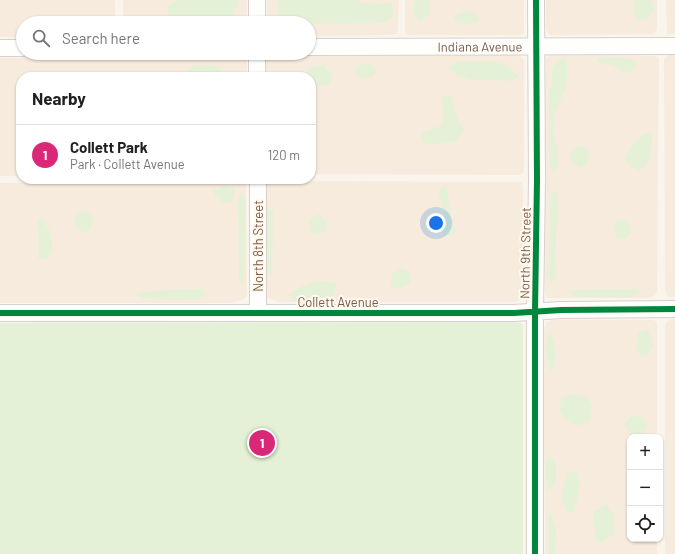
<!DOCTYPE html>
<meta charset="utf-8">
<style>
:root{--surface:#fff;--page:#f2f2f2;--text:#202124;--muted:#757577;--line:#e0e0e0;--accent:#db2777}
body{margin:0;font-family:Barlow,sans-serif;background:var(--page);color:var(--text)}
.controls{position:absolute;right:12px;bottom:12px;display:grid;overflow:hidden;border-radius:8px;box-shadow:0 1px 3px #0004}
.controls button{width:36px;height:36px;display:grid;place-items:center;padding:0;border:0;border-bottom:1px solid var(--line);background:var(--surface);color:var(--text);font:20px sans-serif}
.you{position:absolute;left:436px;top:223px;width:14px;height:14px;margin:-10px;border:3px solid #fff;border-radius:50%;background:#1a73e8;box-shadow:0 0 0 6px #1a73e833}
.badge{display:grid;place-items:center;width:26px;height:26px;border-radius:50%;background:var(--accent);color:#fff;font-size:13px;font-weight:700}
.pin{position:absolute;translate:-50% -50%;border:2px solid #fff;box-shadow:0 1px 4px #0006}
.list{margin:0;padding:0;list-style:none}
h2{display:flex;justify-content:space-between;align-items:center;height:52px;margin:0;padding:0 16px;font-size:17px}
h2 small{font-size:13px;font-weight:400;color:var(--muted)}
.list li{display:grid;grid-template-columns:26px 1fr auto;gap:12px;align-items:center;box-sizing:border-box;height:60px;padding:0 16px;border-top:1px solid var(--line)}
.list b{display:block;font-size:15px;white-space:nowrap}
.list p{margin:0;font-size:13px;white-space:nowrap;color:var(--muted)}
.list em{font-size:13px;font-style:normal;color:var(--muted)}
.icon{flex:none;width:22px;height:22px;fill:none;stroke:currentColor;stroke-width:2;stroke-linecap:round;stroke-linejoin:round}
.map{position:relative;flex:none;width:675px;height:554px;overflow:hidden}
.search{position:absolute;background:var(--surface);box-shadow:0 1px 3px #0004;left:16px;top:16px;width:300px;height:44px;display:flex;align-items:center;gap:10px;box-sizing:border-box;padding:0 14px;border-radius:22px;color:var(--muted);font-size:15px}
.panel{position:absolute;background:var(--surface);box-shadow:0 1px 3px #0004;left:16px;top:72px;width:300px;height:112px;border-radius:16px}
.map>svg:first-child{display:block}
</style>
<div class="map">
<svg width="675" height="554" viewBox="0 0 675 554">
<rect width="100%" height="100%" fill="#f9f5ed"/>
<path fill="#f6ebdd" d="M0 0H115V23H23V37H0Z
M123 0H247V23H123Z
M267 0H399L398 28V32L396 34 390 35 309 36V23H267Z
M405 0H524V33L520 35H409L406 33 405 30Z
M546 0H657V28L656 32 652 34 550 35 546 29Z
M666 0H675V34L668 35 667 33Z
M512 55 522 57 524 60V171L522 174 520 175 311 174V77H265V61L267 57 270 56Z
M551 55 655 56 658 57 659 60 657 292 653 297 649 298H549L546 296 545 291 546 60V58Z
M669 55H675V297H669L667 295 665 288 664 60 666 57Z
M245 57 247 63V77H21V176H0V58Z
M276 181 521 182 523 186V294L522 298 516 302H279L268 298 265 295 266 184 270 182Z
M243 182 245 184 246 187 247 296 243 300 230 303H0V183Z
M671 319H675V554H665V325L666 322Z
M552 320H653L656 321 657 323V437H630V539H657V554H545L543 333 546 323Z"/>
<path fill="#e5f1d6" d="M178 0H238L233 17 218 23H174L171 22 168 17V5Z
M278 0H359L361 3 384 4 392 2 394 16 385 23 312 24H309V23H287L277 18Z
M415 0H430L429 15 419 21 413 12Z
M632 0H651L654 9 647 19 638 21 634 13Z
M468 11 478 14 477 21 469 24 456 23 454 16Z
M564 57 568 69 566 86 556 110 553 130 558 153V167L554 172 549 164V91L552 80 551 71 555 63Z
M606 57H620L636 61V68L628 73 621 71 613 65 600 64 596 60Z
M461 61 494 62 509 66 519 78 509 81 489 80H474L456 75 448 67Z
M369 63 376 71 372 77 361 79 356 74V66Z
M195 65 221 66 219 75 211 77H188L185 71Z
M323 65 333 75 329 84 317 86 311 85V77H306L309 68Z
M451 96 456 115 464 131 456 141 432 145 422 142 421 133 443 125V97Z
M645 133 652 134 651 157 645 167 639 170 630 166 625 159 632 145Z
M578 146 587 147 589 158 586 165 580 168 572 162 569 154Z
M225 185 234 189 233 201 222 204 215 195 213 190Z
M446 185 452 220 456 231 451 236H444C439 227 446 220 444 211 442 201 438 202 439 190Z
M555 190 558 202 555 258 556 279 550 283 547 272 549 258 550 231 549 220 551 194Z
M242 193 246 200 244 289 239 279 238 207 239 195Z
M267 208 273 211 272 273 270 275 267 269Z
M85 210 93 216 91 229 84 233 75 227V215Z
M319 214 327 222 325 231 314 235 310 230 309 219Z
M41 216 50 232 53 252 45 259 38 258 39 239 37 224Z
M627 220 631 232 625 239 617 238 613 228 616 221Z
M402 269 410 272 411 281 406 286 396 289 390 285 393 273Z
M318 281 336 283 335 295C321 302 301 305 288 295L300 287Z
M191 289H202L206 295 196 299 181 300 138 298 137 293 165 290Z
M591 289H641L640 293 627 297H575L570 294 573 290Z
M517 322C522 323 523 325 523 330V554H0V323Z
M648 329 653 345 649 354 641 357 636 348 638 333Z
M550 332 555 346V365L551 371C547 361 544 342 550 332Z
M573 394 588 397 593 408 588 422 576 426 565 420 560 411 561 398Z
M632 415 643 418 647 427 642 434 630 435 624 423Z
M550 456 556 464V483L550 491 546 476V464Z
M567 471 577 473 580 484 574 513 566 511 562 497Z
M606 504 614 516 613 535 601 543 596 540 593 512Z
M550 512 556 527 555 554H549L548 516Z"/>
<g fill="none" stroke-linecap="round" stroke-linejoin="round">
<defs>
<g id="street">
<path d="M257 23V0"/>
<path id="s1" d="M309 47 675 46"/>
<path d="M0 48H23"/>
<path d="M257 53V77"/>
<path d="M258 179V313"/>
<path d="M0 313H514L561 310 675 309"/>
<path d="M535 554V311L537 180 536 0"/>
</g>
</defs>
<use href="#street" stroke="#d8d0ca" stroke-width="18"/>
<use href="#street" stroke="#fefefc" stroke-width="16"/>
<defs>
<path id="cycleway" d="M0 313H514L561 310 675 309
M535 554V311L537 180 536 0"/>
</defs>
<use href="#cycleway" stroke="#fff9f0" stroke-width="8"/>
<use href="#cycleway" stroke="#00873e" stroke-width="6"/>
</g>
<g text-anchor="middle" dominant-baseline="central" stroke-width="4" stroke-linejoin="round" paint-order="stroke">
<g font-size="13" fill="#7c5b48" stroke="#fff9f0">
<text stroke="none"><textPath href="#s1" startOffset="171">Indiana Avenue</textPath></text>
<text transform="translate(258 246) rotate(-90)">North 8th Street</text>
<text transform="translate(525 253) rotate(-89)">North 9th Street</text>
<text x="338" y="302">Collett Avenue</text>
</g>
</g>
</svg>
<div class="controls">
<button>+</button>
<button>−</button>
<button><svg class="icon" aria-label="locate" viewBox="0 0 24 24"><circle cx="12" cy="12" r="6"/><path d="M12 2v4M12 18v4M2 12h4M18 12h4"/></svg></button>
</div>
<div class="you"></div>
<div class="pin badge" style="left:262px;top:443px">1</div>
<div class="search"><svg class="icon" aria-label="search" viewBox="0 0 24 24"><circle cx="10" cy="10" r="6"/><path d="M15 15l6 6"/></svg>Search here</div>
<section class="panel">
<h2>Nearby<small></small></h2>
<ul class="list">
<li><span class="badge">1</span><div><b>Collett Park</b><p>Park · Collett Avenue</p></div><em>120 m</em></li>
</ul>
</section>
</div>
